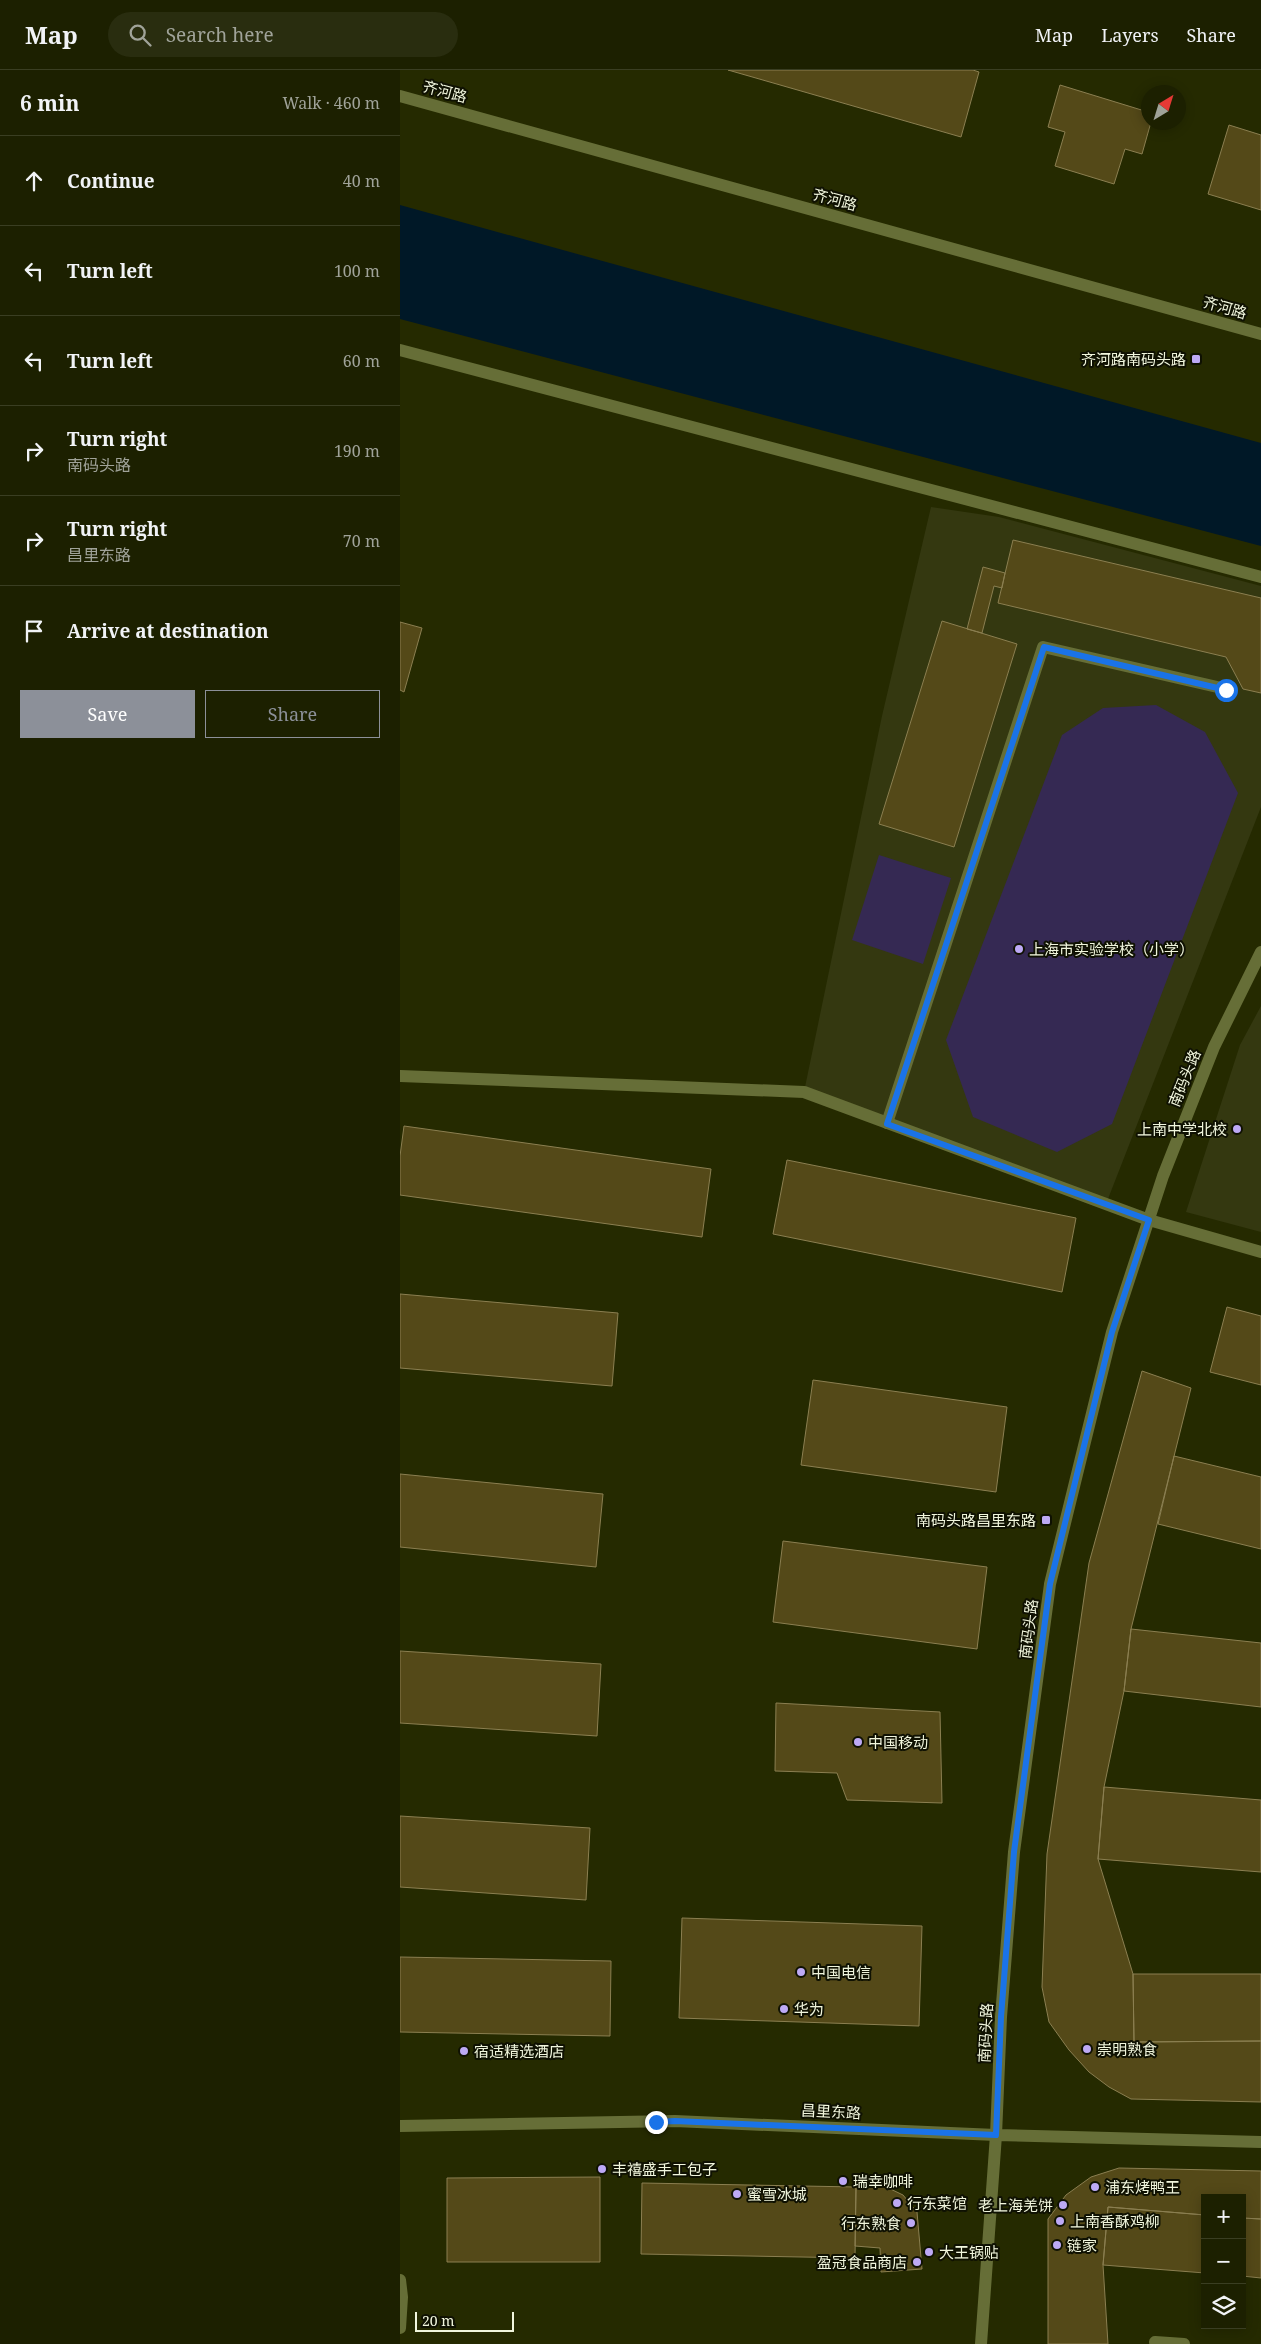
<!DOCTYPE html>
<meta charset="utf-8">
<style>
:root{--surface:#1c2000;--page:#292d0f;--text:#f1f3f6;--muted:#a0a399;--line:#3a3e22;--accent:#8c9099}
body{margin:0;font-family:"Noto Serif","Noto Sans SC",serif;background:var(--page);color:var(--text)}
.controls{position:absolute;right:15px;bottom:15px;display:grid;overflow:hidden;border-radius:0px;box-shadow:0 2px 12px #0003}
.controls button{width:45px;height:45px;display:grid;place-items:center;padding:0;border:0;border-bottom:1px solid var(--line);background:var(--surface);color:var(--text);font:25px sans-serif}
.compass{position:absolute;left:741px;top:15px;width:45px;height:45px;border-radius:50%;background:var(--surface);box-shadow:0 2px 12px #0003;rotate:38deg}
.scale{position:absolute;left:15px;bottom:12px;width:99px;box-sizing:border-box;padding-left:5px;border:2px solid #f1f6dd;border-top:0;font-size:14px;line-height:18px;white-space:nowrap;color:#f1f6dd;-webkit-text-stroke:4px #0f1102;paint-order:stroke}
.stop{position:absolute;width:15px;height:15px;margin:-11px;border:4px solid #1a73e8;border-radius:50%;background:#fff}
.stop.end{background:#1a73e8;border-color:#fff;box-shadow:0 1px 5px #0008}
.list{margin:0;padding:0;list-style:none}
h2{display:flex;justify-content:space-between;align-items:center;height:65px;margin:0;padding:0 20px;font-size:21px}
h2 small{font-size:16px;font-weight:400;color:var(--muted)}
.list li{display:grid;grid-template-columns:32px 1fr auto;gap:15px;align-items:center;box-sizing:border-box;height:90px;padding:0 20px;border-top:1px solid var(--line)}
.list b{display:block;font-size:19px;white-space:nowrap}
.list p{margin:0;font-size:16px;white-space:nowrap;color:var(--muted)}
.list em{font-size:16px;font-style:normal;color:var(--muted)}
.actions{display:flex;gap:10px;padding:15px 20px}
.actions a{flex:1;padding:11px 0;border:1px solid var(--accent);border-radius:0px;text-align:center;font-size:18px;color:var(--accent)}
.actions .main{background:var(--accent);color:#fff}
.icon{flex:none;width:28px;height:28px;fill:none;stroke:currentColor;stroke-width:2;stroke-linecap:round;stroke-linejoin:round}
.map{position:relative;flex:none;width:861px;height:2274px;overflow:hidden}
header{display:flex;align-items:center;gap:30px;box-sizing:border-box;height:70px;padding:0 25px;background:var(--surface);border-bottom:1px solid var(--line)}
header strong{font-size:24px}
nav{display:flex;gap:28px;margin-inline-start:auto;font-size:18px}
.search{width:350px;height:45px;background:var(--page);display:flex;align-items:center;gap:12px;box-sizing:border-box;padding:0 18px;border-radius:28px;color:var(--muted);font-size:19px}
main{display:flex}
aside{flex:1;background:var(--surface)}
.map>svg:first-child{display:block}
</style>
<header>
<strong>Map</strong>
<div class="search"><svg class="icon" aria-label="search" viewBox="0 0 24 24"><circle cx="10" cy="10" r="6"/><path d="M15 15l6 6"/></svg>Search here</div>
<nav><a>Map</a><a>Layers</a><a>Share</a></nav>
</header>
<main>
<aside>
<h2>6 min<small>Walk · 460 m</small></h2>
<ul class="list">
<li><svg class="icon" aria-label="ahead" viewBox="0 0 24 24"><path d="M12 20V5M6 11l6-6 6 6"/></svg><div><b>Continue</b></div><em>40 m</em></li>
<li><svg class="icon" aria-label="left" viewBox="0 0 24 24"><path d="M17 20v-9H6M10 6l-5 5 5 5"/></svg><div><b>Turn left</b></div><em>100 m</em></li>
<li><svg class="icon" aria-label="left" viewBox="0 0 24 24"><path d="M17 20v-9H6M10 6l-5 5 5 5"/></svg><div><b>Turn left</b></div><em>60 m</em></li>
<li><svg class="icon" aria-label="right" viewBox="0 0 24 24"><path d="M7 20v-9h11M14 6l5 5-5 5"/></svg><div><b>Turn right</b><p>南码头路</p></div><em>190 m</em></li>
<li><svg class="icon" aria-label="right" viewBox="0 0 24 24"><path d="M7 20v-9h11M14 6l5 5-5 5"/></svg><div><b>Turn right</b><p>昌里东路</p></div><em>70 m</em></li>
<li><svg class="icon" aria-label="arrive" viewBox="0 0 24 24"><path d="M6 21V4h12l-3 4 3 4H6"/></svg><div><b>Arrive at destination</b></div></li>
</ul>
<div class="actions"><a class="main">Save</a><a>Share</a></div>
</aside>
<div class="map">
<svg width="861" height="2274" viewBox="0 0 861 2274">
<rect width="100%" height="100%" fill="#252a00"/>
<path fill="#343810" d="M531 437 599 447 861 516V737L706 1134 404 1022 482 646Z
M861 936V1162L786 1142 840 975Z"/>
<path fill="#352953" d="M756 635 805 662 838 723 712 1054 657 1082 573 1047 546 970 662 665 703 638Z
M479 785 551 808 523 894 452 870Z"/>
<path fill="#001827" d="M0 135 861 373V476L0 249Z"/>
<path fill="#544918" stroke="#8b7f51" d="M328 0H573L579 2 561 67Z
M660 15 748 42V52H751L742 84 725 79 714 114 655 96 665 62 648 57Z
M829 55 861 65V140L808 124Z
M613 470 861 528V623L843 619 826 587 598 533Z
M583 497 605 503 602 518 594 516 582 563 567 559Z
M542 551 617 574 554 777 479 754Z
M0 552 22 558 4 622 0 620Z
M4 1056 311 1099 302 1167 0 1125V1086Z
M387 1090 676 1148 662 1222 373 1164Z
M0 1224 218 1243 212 1316 0 1298Z
M827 1237 861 1246V1315L810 1302Z
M742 1301 791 1318 731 1559 724 1621 704 1717 698 1789 733 1904 734 1972 861 1971V2032L731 2029 709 2017 689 2002 669 1980 649 1952 642 1917 647 1784 689 1493Z
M413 1310 607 1337 596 1422 401 1395Z
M774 1386 861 1407V1479L758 1454Z
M0 1404 203 1424 196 1497 0 1477Z
M383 1471 587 1497 577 1579 373 1552Z
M731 1559 861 1573V1637L724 1621Z
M0 1581 201 1594 197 1666 0 1653Z
M376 1633 540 1642 542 1733 447 1730 437 1703 375 1701Z
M704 1717 861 1730V1802L698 1789Z
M0 1746 190 1758 186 1830 0 1817Z
M282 1848 522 1856 519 1956 279 1948Z
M0 1887 211 1891 210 1966 0 1962Z
M733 1904H861V1971L734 1972Z
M719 2098 861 2101V2149L842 2148V2128H805V2145L708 2137 703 2195 708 2274H648V2149L666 2125 691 2107Z
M200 2107V2192H47V2108Z
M242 2113 456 2117 455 2188 241 2184Z
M480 2114 503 2125 517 2142 522 2199 481 2202 480 2178 455 2176 456 2117Z
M708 2137 805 2145V2203L703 2195Z
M842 2148 861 2149V2208L842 2206Z"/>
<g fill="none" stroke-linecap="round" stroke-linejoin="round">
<path stroke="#666e37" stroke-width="12" d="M0 280 861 507
M487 1053 643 577 826 619
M749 1150 861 1182
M0 2210 2 2227 0 2258
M755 2272 784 2274"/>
<path stroke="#666e37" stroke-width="12" d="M0 26 861 264
M0 1006 404 1022 749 1150"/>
<path stroke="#666e37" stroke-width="12" d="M0 2056 275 2051 596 2065 861 2072
M581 2274 596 2065 601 1947 614 1782 650 1514 712 1262 763 1106 814 977 861 882"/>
</g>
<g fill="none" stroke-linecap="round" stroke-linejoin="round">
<path stroke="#1a73e8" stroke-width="6" d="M256 2052 275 2051 596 2065 601 1947 614 1782 650 1514 712 1262 749 1150 487 1054 644 577 826 620"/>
</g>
<g fill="#bda9f5" stroke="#0f1102" stroke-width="2">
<rect x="791" y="284" width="10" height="10" rx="2.5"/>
<circle cx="619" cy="879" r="5"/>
<circle cx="837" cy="1059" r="5"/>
<rect x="641" y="1445" width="10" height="10" rx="2.5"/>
<circle cx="458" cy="1672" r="5"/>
<circle cx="401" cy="1902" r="5"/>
<circle cx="384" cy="1939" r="5"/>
<circle cx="687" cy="1979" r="5"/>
<circle cx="64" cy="1981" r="5"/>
<circle cx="202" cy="2099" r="5"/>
<circle cx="443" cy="2111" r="5"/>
<circle cx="695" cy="2117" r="5"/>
<circle cx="337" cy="2124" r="5"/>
<circle cx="497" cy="2133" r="5"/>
<circle cx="663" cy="2135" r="5"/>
<circle cx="660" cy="2151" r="5"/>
<circle cx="511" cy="2153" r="5"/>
<circle cx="657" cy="2175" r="5"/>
<circle cx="529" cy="2182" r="5"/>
<circle cx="517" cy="2192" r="5"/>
</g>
<g text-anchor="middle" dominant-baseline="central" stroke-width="4" stroke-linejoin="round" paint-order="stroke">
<g font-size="15" fill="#f1f6dd" stroke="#0f1102">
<text transform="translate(45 21) rotate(15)">齐河路</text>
<text transform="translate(435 129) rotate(15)">齐河路</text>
<text transform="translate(825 237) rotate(16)">齐河路</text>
<text transform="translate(784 1008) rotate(-68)">南码头路</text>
<text transform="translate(628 1559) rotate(-83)">南码头路</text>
<text transform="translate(585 1963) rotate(-87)">南码头路</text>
<text transform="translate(431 2041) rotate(3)">昌里东路</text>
</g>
<g font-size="15" fill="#f1f6dd" stroke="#0f1102" text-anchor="start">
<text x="786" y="289" text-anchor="end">齐河路南码头路</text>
<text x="629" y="879">上海市实验学校（小学）</text>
<text x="827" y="1059" text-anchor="end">上南中学北校</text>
<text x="636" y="1450" text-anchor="end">南码头路昌里东路</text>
<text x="468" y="1672">中国移动</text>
<text x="411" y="1902">中国电信</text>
<text x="394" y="1939">华为</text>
<text x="697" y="1979">崇明熟食</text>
<text x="74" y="1981">宿适精选酒店</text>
<text x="212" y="2099">丰禧盛手工包子</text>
<text x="453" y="2111">瑞幸咖啡</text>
<text x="705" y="2117">浦东烤鸭王</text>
<text x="347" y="2124">蜜雪冰城</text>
<text x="507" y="2133">行东菜馆</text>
<text x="653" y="2135" text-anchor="end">老上海羌饼</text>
<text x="670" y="2151">上南香酥鸡柳</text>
<text x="501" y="2153" text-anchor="end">行东熟食</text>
<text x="667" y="2175">链家</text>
<text x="539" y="2182">大王锅贴</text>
<text x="507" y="2192" text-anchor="end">盈冠食品商店</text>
</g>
</g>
</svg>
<div class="controls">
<button>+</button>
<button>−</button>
<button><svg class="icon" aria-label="layers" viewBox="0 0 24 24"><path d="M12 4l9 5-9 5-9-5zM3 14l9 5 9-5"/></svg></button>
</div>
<svg class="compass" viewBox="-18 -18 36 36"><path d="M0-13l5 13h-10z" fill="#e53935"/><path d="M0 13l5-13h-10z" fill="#a0a399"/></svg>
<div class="scale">20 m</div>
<div class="stop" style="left:826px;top:620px"></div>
<div class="stop end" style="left:256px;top:2052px"></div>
</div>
</main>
